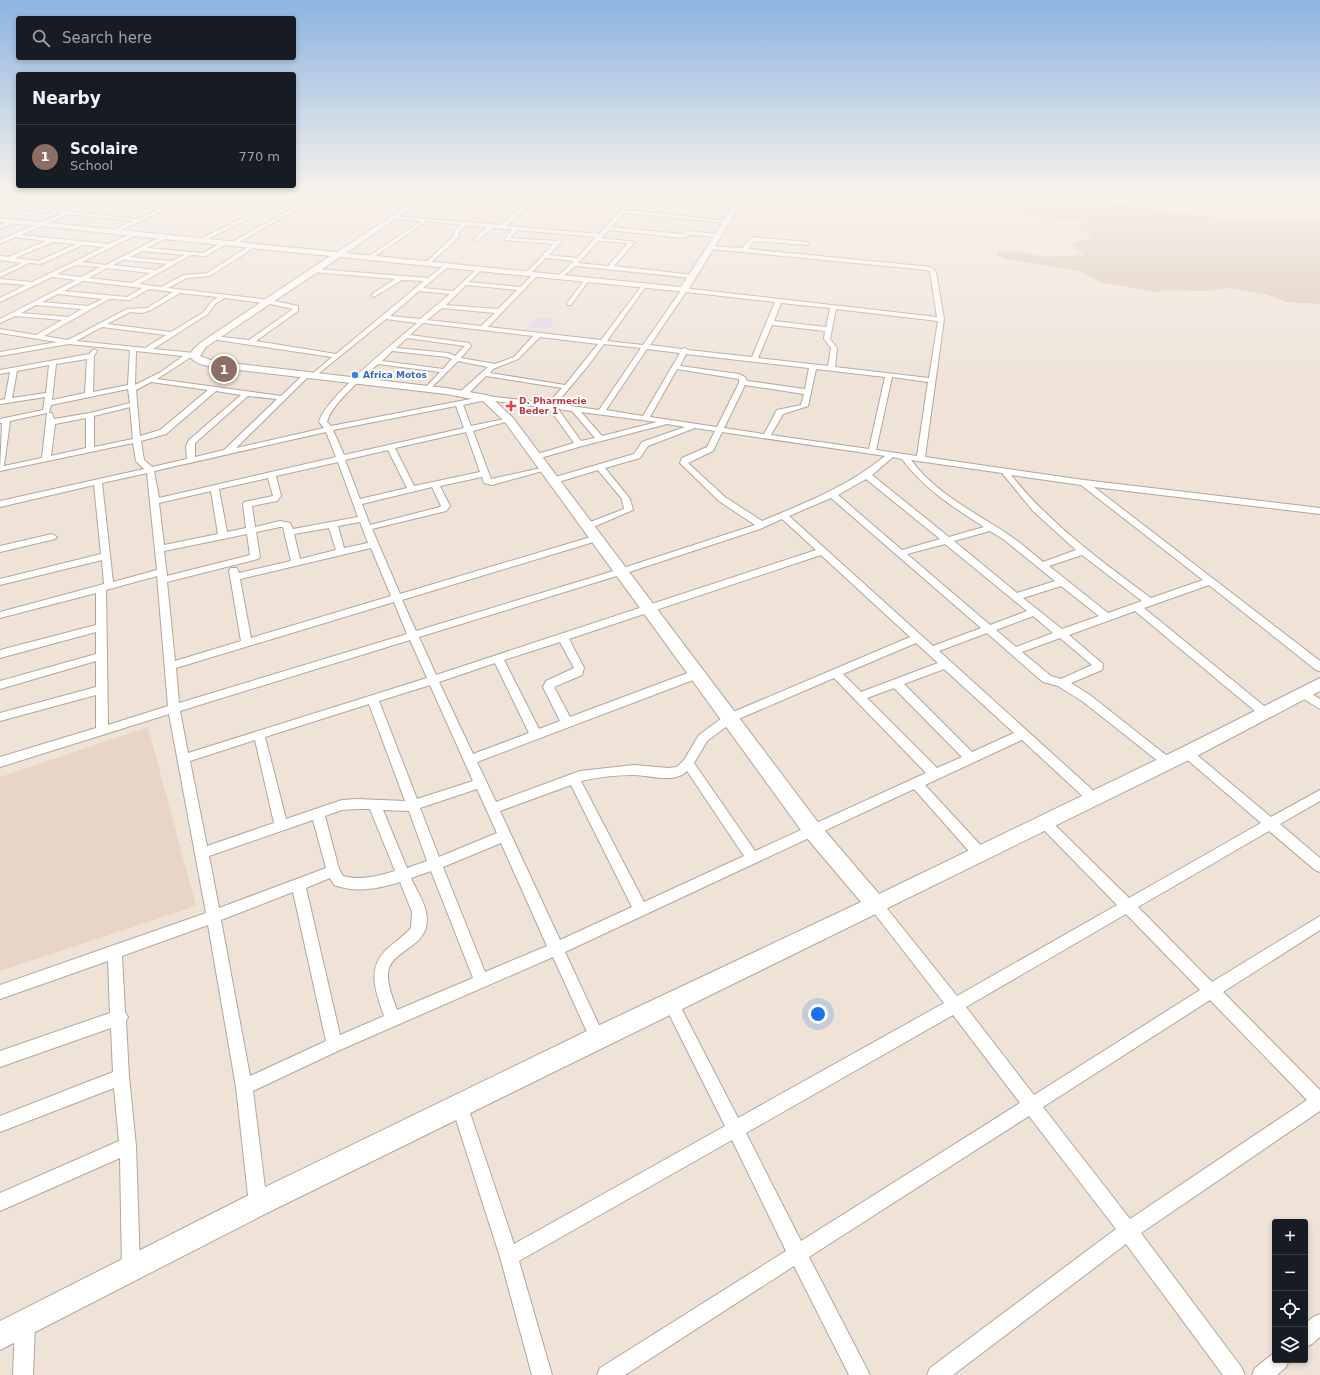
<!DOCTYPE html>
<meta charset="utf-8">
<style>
:root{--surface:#171b24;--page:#20242c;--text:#f1f3f6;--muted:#9ea1a6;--line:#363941;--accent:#a86830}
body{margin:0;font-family:"DejaVu Sans",sans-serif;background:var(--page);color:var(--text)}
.controls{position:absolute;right:12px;bottom:12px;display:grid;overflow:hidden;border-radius:4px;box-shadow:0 2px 6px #0003}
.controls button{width:36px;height:36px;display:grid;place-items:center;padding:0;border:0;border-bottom:1px solid var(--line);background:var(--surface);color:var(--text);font:20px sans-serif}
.you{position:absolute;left:818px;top:1014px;width:14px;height:14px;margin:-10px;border:3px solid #fff;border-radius:50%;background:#1a73e8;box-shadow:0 0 0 6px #1a73e833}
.badge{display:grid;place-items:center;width:26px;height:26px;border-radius:50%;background:var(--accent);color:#fff;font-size:13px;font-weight:700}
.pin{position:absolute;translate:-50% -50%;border:2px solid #fff;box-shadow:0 1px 4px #0006}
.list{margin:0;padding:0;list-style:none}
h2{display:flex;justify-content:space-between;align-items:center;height:52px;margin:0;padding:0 16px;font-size:17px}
h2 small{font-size:13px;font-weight:400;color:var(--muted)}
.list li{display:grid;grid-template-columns:26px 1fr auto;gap:12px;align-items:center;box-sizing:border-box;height:64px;padding:0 16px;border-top:1px solid var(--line)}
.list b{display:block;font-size:15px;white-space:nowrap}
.list p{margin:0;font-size:13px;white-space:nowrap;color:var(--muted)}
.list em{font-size:13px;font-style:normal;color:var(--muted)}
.icon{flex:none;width:22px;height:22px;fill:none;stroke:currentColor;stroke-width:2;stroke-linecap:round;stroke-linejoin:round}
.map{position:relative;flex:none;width:1320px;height:1375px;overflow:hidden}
.search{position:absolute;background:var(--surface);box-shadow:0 2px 6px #0003;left:16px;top:16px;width:280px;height:44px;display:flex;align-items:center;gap:10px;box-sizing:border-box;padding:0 14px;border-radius:4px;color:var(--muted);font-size:15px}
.panel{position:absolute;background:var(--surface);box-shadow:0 2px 6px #0003;left:16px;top:72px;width:280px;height:116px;border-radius:4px}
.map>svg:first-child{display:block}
</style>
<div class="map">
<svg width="1320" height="1375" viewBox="0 0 1320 1375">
<rect width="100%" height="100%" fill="#efe3d8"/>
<path fill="#e4d6e9" d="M536 317 556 319 548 329 527 327Z"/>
<path fill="#e8d5c6" d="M148 727 196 906 0 971V777Z"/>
<path fill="#dcc8b6" d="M996 194H1084L1121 204 1163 212 1256 221 1320 222V304L1286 302 1268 295 1229 288 1206 291 1163 290 1156 292 1099 282 1080 271 1004 259 996 253 999 251 1018 252 1046 257 1085 255 1071 244 1093 237 1075 225 1093 222 1038 217 1009 207V202L990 198Z"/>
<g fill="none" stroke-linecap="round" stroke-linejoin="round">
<defs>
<path id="street" d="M3 194H9L0 198V195Z
M34 194H40L13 206 45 209 80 194 83 195 50 210 67 211 107 194H113L97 202 164 207 183 198 147 194 186 196 271 204 290 194H295L277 205 296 206 319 194H324L232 246 230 243 292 209 272 207 200 243 198 240 266 207 188 199 113 234 111 231 133 221 68 214 21 235 109 244 132 233H136V235L82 262 106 265 164 235 166 238 147 248 203 253 223 242 228 243 206 256 191 255 139 284 161 287 184 275 207 273 251 245H255V247L210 276 187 278 168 288 270 300 298 306V311L256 341 336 354 424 281 402 280 374 297 372 296V294L395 279 314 272 316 269 428 278 446 264 448 267 423 288 453 291 479 267 482 269 469 282 520 287 535 273 538 275 537 276 488 327 601 340 643 284 646 286 607 341 643 345 682 289 684 288 937 317 930 272 927 270 710 249 708 246 742 248 753 237 807 242 809 245 754 241 748 249 931 267 936 272 944 319 925 457 1084 480 1320 508V514L1094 487 1320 661V671L1316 670 1209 585 1144 608 1269 710 1271 713 1269 716H1261L1135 611 1069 635 1103 664 1102 670 1071 683 1090 695 1171 759 1173 762 1171 765H1163L1082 701 1058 686 1043 682 987 633 939 651 1097 794 1099 798 1097 802 1093 803 1089 802 1022 740 925 785 985 850 987 854 985 858 980 860 975 858 914 789 565 952 605 1038 602 1043 597 1046 592 1043 553 957 340 1050 253 1091 267 1204 264 1210 258 1213 252 1210 249 1204 236 1087 208 925 122 956 125 1012 128 1017 126 1021 129 1077 136 1146 140 1269 138 1276 131 1278 124 1276 122 1269 120 1158 0 1211V1193L119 1141 114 1088 0 1132V1116L113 1072 111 1028 0 1067V1051L110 1013 108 961 0 999V985L206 913 169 714 0 767V757L96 728V695L0 721V713L96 687V661L0 689V681L96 654V632L0 658V650L96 625V593L0 618V612L104 584 102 560 0 585V579L101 554 94 485 0 507V501L144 469 136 461 133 443 0 471 2 423H0V419L43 410 45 397 0 404V400L5 399 10 372 0 374V370L89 354 94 349 97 351 94 356 93 392 128 385 130 350 69 344 0 356V352L57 342 0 333V329L36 335 62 320 15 316 0 323V319L76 280 52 277 0 302V298L26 285 0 283V279L32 282 104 247 83 245 41 264 29 263 0 277V273L22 263 0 260V256L8 257 46 241 15 237 0 244V240L61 214 0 207V205H6ZM92 204H93L159 209 138 219 73 212ZM53 242 76 244 38 261 15 258ZM143 251 184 255 172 261 130 257ZM125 259 126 260 167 264 156 270 113 265ZM76 265 100 267 81 277 57 274ZM107 268 150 273 132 283 89 278ZM83 281 142 288 127 297 64 291ZM466 285 517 290 498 309 446 305ZM149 289 173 292 147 308 127 309 68 340 44 336 109 299 130 300ZM419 291 450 294 420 319 390 316ZM686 292 775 302 752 357 688 350 685 348 682 349 650 345ZM180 293 218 297 211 302 204 312 171 332 107 324 130 312 142 313 151 310ZM58 294 102 299 88 306 42 302ZM225 298 270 304 293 309 249 340 213 336 210 338 211 339 332 357 311 375V377L313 378 386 319 417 323C395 342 326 397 319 422L324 428 236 448 310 375 304 374 281 396 157 379 191 357 198 355 195 353 153 349 208 314 215 304ZM781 303 830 308 826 327 774 321ZM36 305 82 309 68 317 21 313ZM442 308 495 313 481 326 427 320ZM836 309 938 321 929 378 835 367 837 348 830 339ZM423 323 533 336 514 357 495 364 461 358 471 346 469 343 410 335ZM772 325 825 331 824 339 831 348 828 366 758 358ZM102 327 166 335 145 348 76 341ZM540 337 598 344 565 385 490 373 493 369 518 359ZM407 338 465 346 455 356 448 353 396 348ZM604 344 641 348 599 410 556 404 587 367ZM647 349 680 353 643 416 606 410ZM136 351 183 356 161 372 135 385ZM392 351 447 357 452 359 443 369 382 361ZM686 354 809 368 805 389 747 381 745 377 739 374 680 366ZM87 359 85 393 52 400 56 364ZM458 361 488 367 460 392V396H466L486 376 562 388 548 403 486 396 331 426 327 422C331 404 364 377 378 364L440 372 424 389 428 391ZM49 365 46 393 12 398 17 371ZM677 369 739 379V383L717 427 650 417ZM816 369 885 377 869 449 771 435 783 414 808 406ZM892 377 928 382 917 456 876 450ZM151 382 208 390 160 430 140 436 136 390ZM745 385 804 394 801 405 777 410 764 434 724 428ZM128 389 130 403 90 413 54 419 52 413H49L51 405ZM216 391 241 395 189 440 186 446 187 459 152 467 144 460 141 441 166 434ZM248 396 277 399 224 450 195 457V443ZM486 400 549 408 574 443 534 455 533 457 537 459 582 446 667 424 685 427 642 442 634 454 552 478V482L555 483 598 470 622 499 624 509 585 524V528H591L633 510 630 499 605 468 640 458 648 446 695 428 715 431 707 447 682 458 680 463 719 501 755 525 617 570 416 631 402 600 600 540 602 538 597 535 594 536 400 594 372 529 446 511 450 506 440 486 482 477 484 483 492 485 550 469 546 467 491 479 473 431 513 420 509 418 471 426 463 405ZM456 406 464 428 344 455 333 430ZM130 407 133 439 94 447V416ZM558 409 572 411 595 438 581 441ZM581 412 657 422 602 436ZM47 413 42 458 4 466 10 421ZM86 418V448L51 456 55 424ZM326 432 336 457 159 498 154 471ZM466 432 480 472 414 486 395 448ZM722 432 872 454 885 456C847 487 807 502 762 521L725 497 688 463 713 451ZM388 450 407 488 360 499 345 460ZM893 457 902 459C924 489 953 507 984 527L949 537 872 475ZM911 460 1002 473 1033 511 1076 550 1043 562C1032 553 1021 543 1009 535 975 512 936 494 911 460ZM338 462 358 517 293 529 290 523 280 521 255 527 252 506 277 501 281 496 276 476ZM147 473 157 570 113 582 102 483ZM1011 475 1081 485 1203 580 1151 598C1101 561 1050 524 1011 475ZM268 478 273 496 244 502 243 504 246 528 227 532 219 489ZM866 479 940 539 902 550 838 495ZM432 487 441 506 440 507 370 525 362 504ZM211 491 218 534 164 545 159 503ZM831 498 981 628 933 646 789 516ZM782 519 816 550 436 675 419 637 623 574 760 529ZM360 522 368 543 344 548 338 526ZM280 527H283L291 561 239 573 237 568H231L229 570 241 641 175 661 167 582 258 559 260 557 256 532ZM329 528 336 550 300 559 294 534ZM990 531 1003 539 1055 581 1017 593 954 541ZM247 534 250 555 167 576 164 551ZM945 544 1027 611 990 625 907 554ZM371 548 391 596 251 638 240 579ZM821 555 910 637 726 715 699 735 684 760 677 767 668 768 634 765 580 771 496 802 477 762 701 677 702 674 697 670 693 671 570 717 554 687 582 675 584 668 569 639ZM1082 555 1142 601 1108 613 1049 566ZM157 576 168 706 108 725 106 590ZM1061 586 1099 616 1062 629 1023 598ZM394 602 407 634 179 703 176 668ZM1033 616 1053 633 1016 647 996 630ZM1060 638 1092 665 1061 679 1051 676 1022 652ZM410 640 427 678 188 753 180 711ZM560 642 574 668 546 681 543 687 560 721 539 729 504 660ZM916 643 938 663 861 692 843 674ZM495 663 529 733 473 754 439 682ZM944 669 1014 733 972 752 904 684ZM834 678 926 773 755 851 694 763 707 741 734 721ZM430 685 473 781 417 799 379 701ZM894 688 962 757 937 768 867 698ZM369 704 405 801 357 799 342 800 286 819 265 737ZM255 740 274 823 207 846 190 761ZM687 771 744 856 644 902 581 781C598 777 616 775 633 775 649 775 675 784 687 771ZM571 785 632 907 560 940 500 811ZM477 789 497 833 439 857 420 808ZM357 809H370L395 871C379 876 360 881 343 876L339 869 325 816 342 810ZM383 810 409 811 427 861 407 868ZM313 820 326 868 219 908 209 856ZM501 843 547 946 485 972 443 867ZM431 871 473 978 397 1010C393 998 385 981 389 968 396 948 433 946 426 912 424 901 416 889 411 878ZM330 878 334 885C356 893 378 889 400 882L412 912 411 928C403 937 393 943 385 951 366 970 377 995 384 1016L340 1035 306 888ZM293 892 326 1041 250 1076 221 920Z
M327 194H342L418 203 416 204Z
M540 194 631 200 637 194H641L636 200 735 210 733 211 633 203 627 210 729 221 726 223 625 213 611 227 682 234 690 231 721 235 718 237 691 235 682 238 609 230 601 238 635 242 614 266 694 275 695 276 692 278 575 266 560 279 558 278V276L574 261 546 258 528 276 525 274 526 273 553 244 504 240 512 229 492 228 476 242 474 239 487 227 467 225 459 232V237L427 266 425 263 454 236 453 232 461 225 427 221 371 259 366 258 421 221 395 219 393 216 500 225 526 203 422 198 424 196 529 201 533 199 535 201 506 226 599 234 628 203ZM517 230 596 237 577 258 549 255 561 242V240L556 241 510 238ZM599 241 628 243 608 266 578 263Z
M12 220 17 221 0 229V225Z
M586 278 589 280 571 305H567V303Z
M52 534 57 537 55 539 0 552V546Z
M1303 689 1320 699V709L1299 696 1297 693 1299 690Z
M1187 748 1191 750 1271 817 1320 790V801L1280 824 1320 858V872L1315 870 1269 831 1138 907 1212 982 1320 916V930L1223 992 1320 1090V1111L1141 1233 1242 1368 1245 1375H1223L1126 1244 953 1375H927L930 1368 1116 1229 1029 1116 809 1257 870 1375H849L794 1266 625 1375H597L600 1368 786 1251 732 1140 519 1261 552 1375H532L500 1257 452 1107 454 1101 460 1099 466 1101 514 1244 725 1126 666 1008 663 1003 666 998 671 996 676 998 738 1118 944 1003 871 909 869 905 871 901 876 899 881 901 957 996 1117 905 1040 826 1038 822 1040 818 1044 817 1048 818 1129 898 1261 823 1183 756 1181 753 1183 750ZM1126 914 1200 990 1034 1095 966 1007ZM1210 1000 1307 1100 1130 1219 1043 1107ZM953 1015 1020 1103 801 1241 746 1133Z
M25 1314 32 1317 35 1324 33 1375H13L15 1324 18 1317Z
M1320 1314V1337L1312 1344 1305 1347V1324L1313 1317Z
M1275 1352V1360H1289L1286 1367 1277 1375H1252L1255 1368Z"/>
<path id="secondary" d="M425 194H432L346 253 681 287 741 194H747L687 292 340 257 206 347 200 356 213 361 446 388 486 395 490 396 513 418 820 825 879 894 1181 748 1320 678V691L1193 758 267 1213 0 1350V1321L249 1195 589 1030 861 902 806 837 505 422 483 401 446 394 213 367C204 365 196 364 190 357L192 351 200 343 330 256 0 222V218L337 252Z"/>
</defs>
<use href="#street" stroke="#b2a69c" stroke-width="2"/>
<use href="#secondary" stroke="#b2a69c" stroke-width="2"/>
<use href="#street" fill="#fff" fill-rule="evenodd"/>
<use href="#secondary" fill="#fff" fill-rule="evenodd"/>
</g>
<linearGradient id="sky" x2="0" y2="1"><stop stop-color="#8cb4df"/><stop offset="0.5" stop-color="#f8f2ed"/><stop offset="1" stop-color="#f8f2ed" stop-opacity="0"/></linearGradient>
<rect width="1320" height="386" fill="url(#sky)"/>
<circle fill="#3f7fe0" stroke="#fff" stroke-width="1.5" cx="355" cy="375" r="4"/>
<path fill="#e0444e" stroke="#fff" stroke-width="1.5" d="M509 400h4v4h4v4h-4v4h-4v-4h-4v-4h4z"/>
<g text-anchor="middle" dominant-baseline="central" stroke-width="4" stroke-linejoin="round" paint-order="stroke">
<g font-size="9" font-weight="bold" fill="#366cbe" stroke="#fff" text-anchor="start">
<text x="363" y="375">Africa Motos</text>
</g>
<g font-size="9" font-weight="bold" fill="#be3a42" stroke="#fff" text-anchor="start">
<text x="519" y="401">D. Pharmecie<tspan x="519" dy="10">Beder 1</tspan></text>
</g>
</g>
</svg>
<div class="controls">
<button>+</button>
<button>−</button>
<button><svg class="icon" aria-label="locate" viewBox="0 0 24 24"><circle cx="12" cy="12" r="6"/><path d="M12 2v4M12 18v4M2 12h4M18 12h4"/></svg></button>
<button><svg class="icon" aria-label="layers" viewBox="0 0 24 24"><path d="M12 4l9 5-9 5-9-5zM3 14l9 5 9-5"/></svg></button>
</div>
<div class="you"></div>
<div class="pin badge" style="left:224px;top:369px;background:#8d6e63">1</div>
<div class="search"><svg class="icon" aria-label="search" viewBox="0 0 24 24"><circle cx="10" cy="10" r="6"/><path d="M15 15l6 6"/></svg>Search here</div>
<section class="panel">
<h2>Nearby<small></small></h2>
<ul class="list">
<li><span class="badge" style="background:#8d6e63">1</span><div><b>Scolaire</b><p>School</p></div><em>770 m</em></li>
</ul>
</section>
</div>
